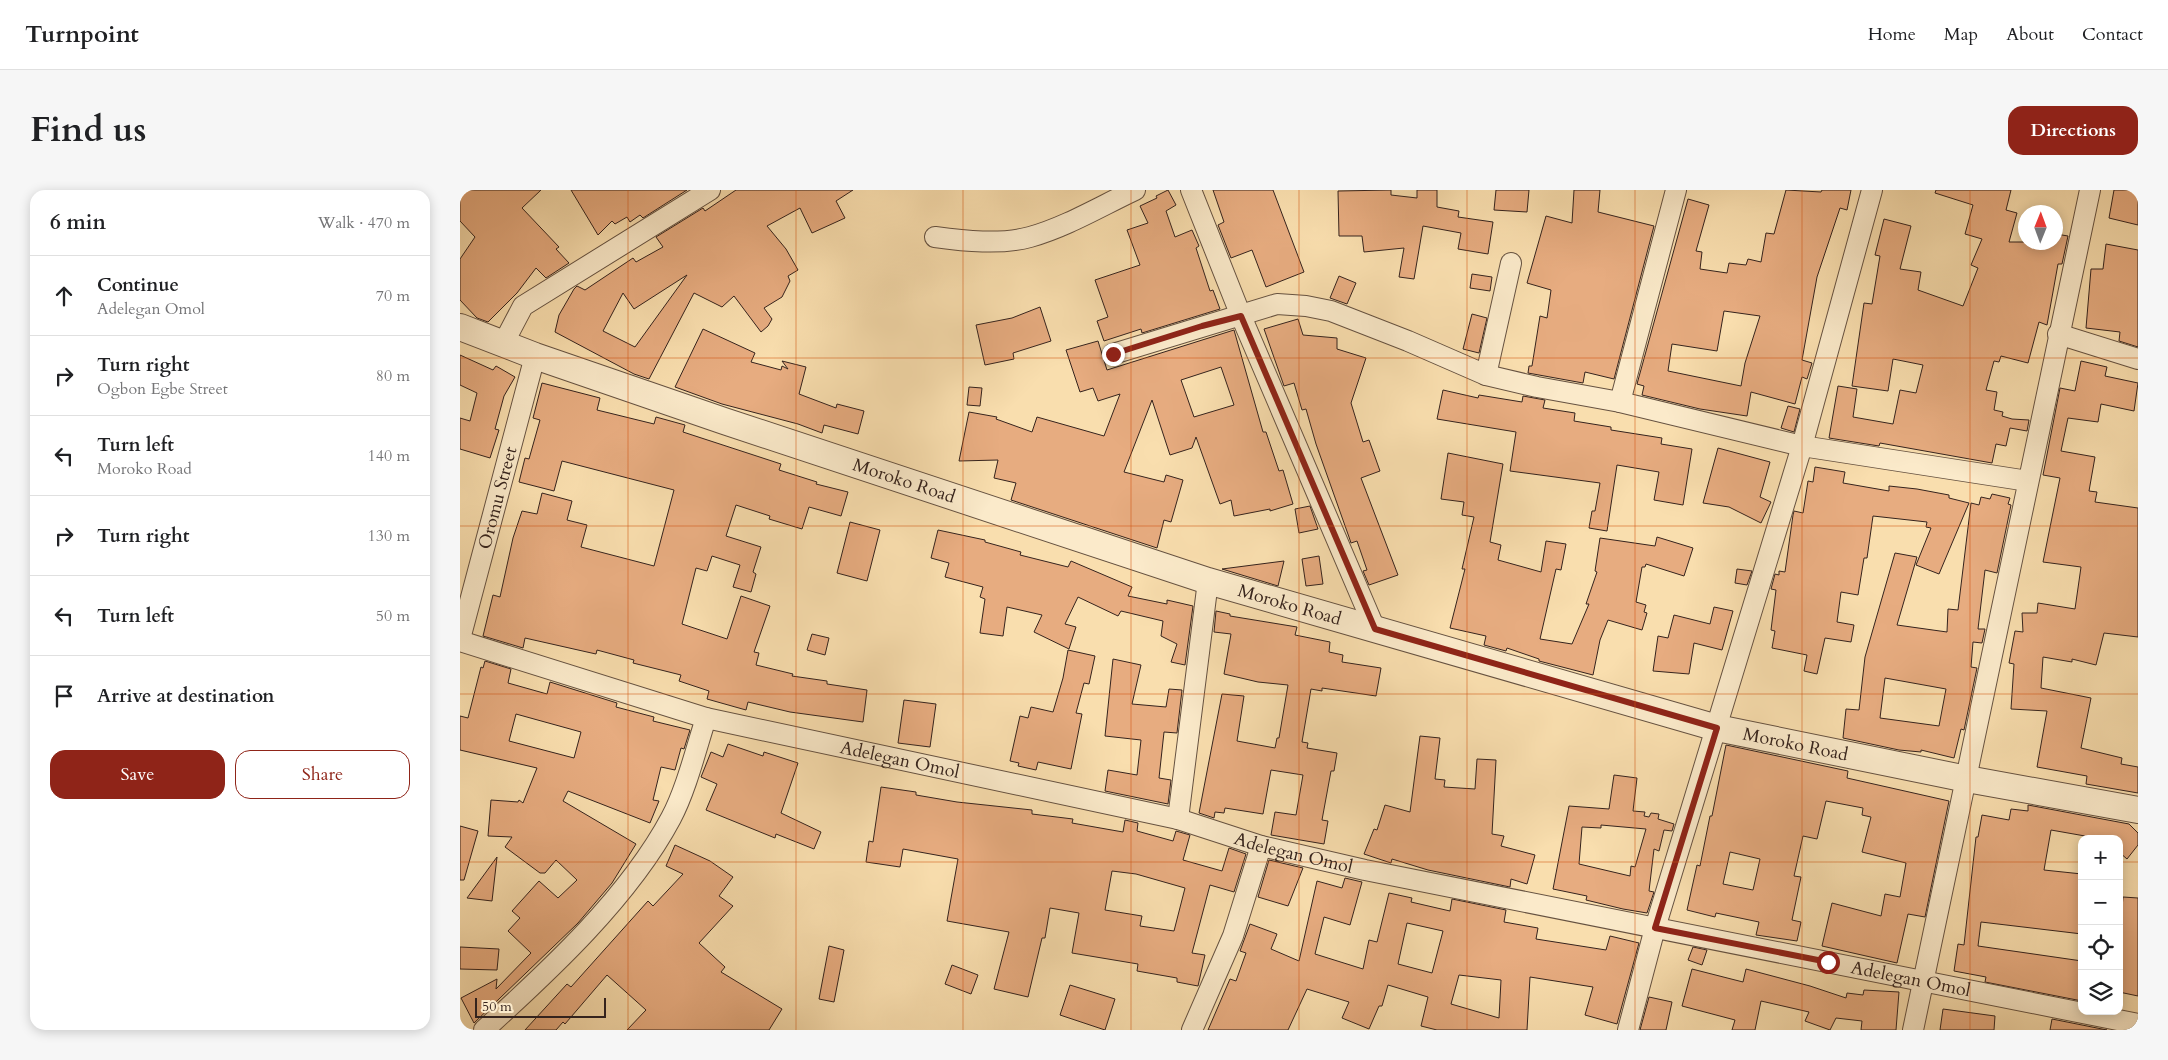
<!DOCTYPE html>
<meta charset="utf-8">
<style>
:root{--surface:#fff;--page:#f6f6f6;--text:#202124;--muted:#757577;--line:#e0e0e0;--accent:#8f2418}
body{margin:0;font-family:Cardo,serif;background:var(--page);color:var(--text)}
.controls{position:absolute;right:15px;bottom:15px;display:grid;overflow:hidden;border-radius:10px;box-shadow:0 2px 12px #0003}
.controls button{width:45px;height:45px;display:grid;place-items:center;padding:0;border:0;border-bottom:1px solid var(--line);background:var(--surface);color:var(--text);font:25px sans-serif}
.compass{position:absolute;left:1558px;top:15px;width:45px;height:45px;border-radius:50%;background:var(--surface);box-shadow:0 2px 12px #0003;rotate:1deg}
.scale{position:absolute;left:15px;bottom:12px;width:131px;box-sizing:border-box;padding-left:5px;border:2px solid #35231d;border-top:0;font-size:14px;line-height:18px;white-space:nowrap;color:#35231d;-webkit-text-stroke:4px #fbeaca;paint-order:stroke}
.stop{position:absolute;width:15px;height:15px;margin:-11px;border:4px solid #8f2418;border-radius:50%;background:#fff}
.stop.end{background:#8f2418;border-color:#fff;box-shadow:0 1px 5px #0008}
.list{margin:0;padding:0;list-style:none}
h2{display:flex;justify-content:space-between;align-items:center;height:65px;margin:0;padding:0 20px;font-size:21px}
h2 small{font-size:16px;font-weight:400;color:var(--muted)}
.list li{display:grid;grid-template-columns:32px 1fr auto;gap:15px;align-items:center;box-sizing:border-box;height:80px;padding:0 20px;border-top:1px solid var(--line)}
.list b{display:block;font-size:19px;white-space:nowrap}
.list p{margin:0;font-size:16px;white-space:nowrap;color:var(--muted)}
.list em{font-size:16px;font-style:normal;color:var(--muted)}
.actions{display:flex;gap:10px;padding:15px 20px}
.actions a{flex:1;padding:11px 0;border:1px solid var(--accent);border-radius:15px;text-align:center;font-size:18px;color:var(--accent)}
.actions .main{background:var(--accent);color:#fff}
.icon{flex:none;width:28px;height:28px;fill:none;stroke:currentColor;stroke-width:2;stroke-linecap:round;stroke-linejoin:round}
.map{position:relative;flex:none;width:1678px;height:840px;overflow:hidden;border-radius:15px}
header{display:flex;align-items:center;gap:30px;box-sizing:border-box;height:70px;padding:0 25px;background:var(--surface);border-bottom:1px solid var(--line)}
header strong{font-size:24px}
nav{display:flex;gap:28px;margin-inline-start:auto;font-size:18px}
.intro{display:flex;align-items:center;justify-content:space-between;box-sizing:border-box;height:120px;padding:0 30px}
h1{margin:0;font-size:35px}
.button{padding:12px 22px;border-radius:15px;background:var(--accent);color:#fff;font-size:18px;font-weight:700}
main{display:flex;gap:30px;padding:0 30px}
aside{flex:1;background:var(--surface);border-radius:15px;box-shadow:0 2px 12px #0003}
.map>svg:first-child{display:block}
</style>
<header>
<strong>Turnpoint</strong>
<nav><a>Home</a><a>Map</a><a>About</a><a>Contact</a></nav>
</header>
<div class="intro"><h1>Find us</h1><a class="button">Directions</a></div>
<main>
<aside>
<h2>6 min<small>Walk · 470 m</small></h2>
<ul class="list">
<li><svg class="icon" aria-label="ahead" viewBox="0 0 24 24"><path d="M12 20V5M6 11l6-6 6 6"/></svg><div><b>Continue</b><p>Adelegan Omol</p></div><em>70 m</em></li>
<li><svg class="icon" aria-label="right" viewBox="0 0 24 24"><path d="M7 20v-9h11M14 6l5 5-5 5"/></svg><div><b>Turn right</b><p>Ogbon Egbe Street</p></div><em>80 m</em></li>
<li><svg class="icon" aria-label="left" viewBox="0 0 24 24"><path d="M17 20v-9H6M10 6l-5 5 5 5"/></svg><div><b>Turn left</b><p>Moroko Road</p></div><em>140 m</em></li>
<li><svg class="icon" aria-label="right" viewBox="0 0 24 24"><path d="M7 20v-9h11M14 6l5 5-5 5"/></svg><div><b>Turn right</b></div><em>130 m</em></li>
<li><svg class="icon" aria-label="left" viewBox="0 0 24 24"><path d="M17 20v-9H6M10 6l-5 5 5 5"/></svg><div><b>Turn left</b></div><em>50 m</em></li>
<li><svg class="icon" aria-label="arrive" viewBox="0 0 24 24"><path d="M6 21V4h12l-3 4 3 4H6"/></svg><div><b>Arrive at destination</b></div></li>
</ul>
<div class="actions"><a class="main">Save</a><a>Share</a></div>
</aside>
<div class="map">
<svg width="1678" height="840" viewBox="0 0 1678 840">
<rect width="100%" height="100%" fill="#f9deae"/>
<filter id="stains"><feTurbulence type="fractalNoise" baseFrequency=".004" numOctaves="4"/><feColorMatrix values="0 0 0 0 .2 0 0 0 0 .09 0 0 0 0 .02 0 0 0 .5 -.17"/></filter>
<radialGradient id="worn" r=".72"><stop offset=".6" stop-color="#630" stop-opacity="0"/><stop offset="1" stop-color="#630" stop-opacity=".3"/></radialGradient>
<path fill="#e7ac80" stroke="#35231d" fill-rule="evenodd" d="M0 0H81L62 18 99 57 96 59 109 73 86 88 76 78 57 103 28 132 17 128 0 110V69L15 47 0 31Z
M111 0H227L183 28 180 25 170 32 167 27 155 34 152 31 138 45Z
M276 0H393L376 11 385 28 352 43 340 18 307 36 326 59 338 80 328 86 330 91 322 107 304 118 312 129 308 136 301 142 274 106 262 117 234 103 189 189 174 184 95 142 99 125 114 99 117 96 125 100 173 68 176 72 203 57 196 47 243 18 245 21ZM227 85 175 157 143 141 163 103 174 119Z
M708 0 716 15 706 21 715 47 732 40 739 56 736 58 750 101 753 100 760 119 682 143 681 139 644 151 637 131 648 127 635 90 680 75 667 40 688 33 680 16 697 8 696 6Z
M753 0H813L844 82 806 97 792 60 771 68 758 35 764 32Z
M931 0V5L957 8V0H977V17L999 21 998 27 1033 32 1028 64 998 59 1001 43 963 36 954 89 939 87 944 58 904 62 902 46H879L878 1Z
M1036 0H1069L1067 22 1034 20Z
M1114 0H1140L1138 22 1194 36 1154 189 1125 182 1123 193 1068 183 1069 176H1072L1080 126 1087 128 1091 100 1067 93 1086 26 1112 33Z
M1326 0 1361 2 1362 0H1391L1387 20 1380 18 1357 87 1342 170 1352 173 1347 189 1342 187 1335 214 1291 202 1287 226 1240 219 1182 205 1184 196 1177 194 1228 9 1249 15 1236 61 1242 62 1240 79 1267 83 1269 73 1286 75 1288 69 1301 72 1306 43 1314 44ZM1264 121 1300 126 1285 173 1281 196 1208 181 1212 154 1257 161Z
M1476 0H1551L1546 20 1557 23 1549 52H1596V44L1608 46 1602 74H1598L1587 135 1579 132 1568 173 1541 166 1539 172 1534 171 1526 200 1537 202 1534 220 1543 222 1542 226 1552 229 1569 230 1567 241 1550 238 1546 256 1536 254 1532 273 1420 253 1419 256 1369 248 1378 196 1397 199 1393 227 1433 234 1440 200 1456 203 1463 175 1433 169 1428 201 1392 196 1404 113 1412 114 1420 66 1415 65 1424 29 1451 36 1440 79 1461 82 1458 100 1503 116 1518 78 1511 75 1522 49 1505 44 1513 15 1475 3Z
M1654 0H1678V35L1649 28Z
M1646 54 1678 60V157L1659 151 1660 142 1626 138 1631 79H1643Z
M1012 84 1032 87 1030 101 1010 98Z
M879 86 896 93 887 114 870 108Z
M580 117 591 151 553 163 554 169 525 175 516 135 552 128Z
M1012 124 1027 128 1019 163 1003 159Z
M838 129 843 145 877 148V159L906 168 891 213 903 252 909 250 920 281 901 288 938 385 909 395 903 381 907 380 897 351 891 353 889 347 856 254 846 219 842 220 834 193 824 196 804 139Z
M243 139 295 163 291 172 321 180 322 176 328 179 322 171 346 177 339 204 376 218 377 214 404 221 398 244 364 235 362 243 338 234 262 214 215 197Z
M774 140 803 242H806L819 281 823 280 833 314 810 321V319L774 326 771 310 760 314 736 247 732 258 710 265 692 210 664 282 704 292 706 285 723 290 711 332 704 330 697 358 551 310 556 293 534 288 538 270 499 271 509 222 537 227 536 229 572 242 577 227 644 246 660 204 638 211 633 198 620 202 606 160 638 151 647 180ZM761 177 774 215 734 227 721 190Z
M0 165 33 180 36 176 55 187 44 206 35 239 39 240 30 268 0 259V228L10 231 17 203 0 195Z
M1621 171 1647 177 1645 186 1678 193 1674 221 1641 214 1638 232 1608 228 1601 261 1635 267 1629 301 1637 302 1635 312 1678 318V447L1644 443 1636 475 1612 469V472L1583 467 1581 498 1631 508 1621 558 1662 568 1661 574 1678 577V603L1626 594 1627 586 1577 577 1587 521 1551 519 1554 474 1549 473 1555 441 1563 442 1562 423H1577L1578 413 1615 419 1621 377 1583 372 1600 288 1583 285 1600 198 1615 201Z
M82 193 140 208 137 220 194 234 196 227 225 235 223 242 321 274 319 280 357 292 356 294 388 302 381 326 349 317 342 339 309 329 310 326 276 315 266 346 301 357 293 382 296 384 291 402 273 397 280 375 252 366 247 381 236 378 222 434 267 449 281 406 310 416 294 462 299 463 296 475 333 484 332 486 367 491V494L407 500 403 532 330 522 288 512 286 520 247 509 249 501 219 491 221 485 173 473 174 470 137 460 136 464 127 462 65 448 63 458 23 446 33 405 40 407 53 348 62 321 77 324 82 303 112 311 107 330 127 335 121 357 194 376 214 300 102 271 94 301 59 292 65 268 69 269 80 230 73 228Z
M509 197 522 198 520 216 507 215Z
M983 200 1018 208 1019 205 1062 212 1063 206 1085 210 1083 218 1115 223 1114 231 1151 237V240L1202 248 1201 254 1232 259 1223 315 1194 310 1199 282 1157 275 1147 341 1129 338 1132 321H1135L1140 293 1050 281 1056 242 977 229Z
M1328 216 1340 219 1334 242 1321 238Z
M1258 258 1310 272 1300 307 1311 312 1301 333 1269 317 1243 313Z
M988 263 1043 274 1030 352 1041 355 1038 370 1081 382 1086 351 1106 354 1101 380 1096 379 1080 449 1112 454 1129 414H1126L1137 382 1135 381 1140 348 1195 356 1197 347 1233 358 1224 386 1186 374 1185 377H1182L1176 412 1186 415 1184 422 1187 423 1182 440 1148 430 1140 450 1133 485 1079 471V469L1047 458 1046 461 1024 455 1026 446 990 438 1005 379H1002L1014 327 1002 325 1004 312 981 309Z
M1355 277 1385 282 1383 293 1429 301V296L1457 299 1489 305V308L1509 313 1479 384 1456 375 1471 338 1466 337 1467 332 1413 326 1407 368H1404L1398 405 1381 402 1377 432 1394 435 1391 452 1365 448 1357 484 1344 481 1347 465 1312 458 1315 441 1311 440 1316 400 1311 399 1315 384 1319 385V381L1325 382 1333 325 1334 321 1343 323 1348 291 1353 292Z
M1532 304 1550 308 1548 314 1551 315 1537 383 1525 380 1518 439H1525L1522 453 1513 452 1511 477 1517 478 1504 540 1501 539 1494 568 1461 560V562L1439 560 1383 548 1386 519 1399 520 1405 467 1435 363 1457 367 1437 435 1487 442 1488 419 1498 420 1511 313 1519 315 1521 307 1530 309ZM1425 488 1486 499 1479 536 1420 528Z
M850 316 858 339 839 343 835 319Z
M390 332 420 340 407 391 377 383Z
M478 340 525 350V352L561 362 560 365 608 377 611 371 672 397 668 406 707 414V410L733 416 725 475 711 472 717 454 701 446 703 431 661 421 658 426 618 407 605 434 616 437 609 459 574 442 582 425 547 417 543 446 520 443 525 409 520 407 523 397 485 387 489 373 471 368Z
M859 366 863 394 846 396 842 369Z
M824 371 818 396 762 379Z
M1277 379 1292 381 1287 395 1275 393Z
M1254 417 1273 421 1262 460 1234 453 1229 484 1193 481 1198 446 1208 448 1214 425 1250 434Z
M756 421 770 424V426L837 437 835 445 870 452 869 462 883 465 882 472 921 478 916 506 862 498V501L851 499 842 552 848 553 847 558 877 563 874 581H871L862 630 868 631 864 654 811 645 815 622 836 625 843 585 811 580 803 624 765 618 764 623 755 622 754 628 739 623 762 504 784 506 777 551 815 558 817 548H819L828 495 798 492 764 484 771 444 754 442Z
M352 444 369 448 365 465 347 460Z
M608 460 635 466 629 494 624 493 616 523 622 524 611 579 578 572 576 580 558 576 559 573 550 571 560 526 568 528 571 517 593 522 603 488Z
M653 469 681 475 672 514 706 517 709 499 722 500 717 543 704 542 699 588 711 590 708 614 645 601 648 580 677 585 681 550 645 546Z
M25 471 51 479 48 493 87 504 90 492 157 513 156 517 194 527 193 531 230 540 224 559 221 558 215 580 201 577 193 610 199 611 190 633 108 601 103 611 176 654 152 693 118 733 14 833 1 808 37 789 36 799 71 763 48 741 60 728 52 721 79 691 98 708 117 690 96 670 85 683H80L45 657 52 647 28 646 31 610 58 612 59 610 63 613 77 578 0 560V526L8 528 21 477 23 478ZM56 524 121 542 114 568 49 551Z
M444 510 476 514 470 557 438 553Z
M960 546 980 548 975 589 985 590 984 597 1015 599 1017 569 1036 570 1032 644 1044 646 1041 656 1075 665 1067 694 1051 689 1050 697 968 680 932 669 931 673 904 664 914 639 917 640 925 615 950 622Z
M268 554 303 566 304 562 338 573 321 623 361 642 354 659 316 644 315 648 246 620 257 594 241 587 251 562 263 567Z
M1266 555 1388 581 1387 588 1489 611 1465 727 1448 724 1437 773 1362 756 1372 713 1421 726 1425 704 1440 707 1446 673 1402 662 1411 627 1402 625 1403 618 1366 611 1357 649 1343 646 1334 686 1341 687 1332 730 1341 732 1337 751 1296 745 1299 732 1256 723 1255 727 1227 720 1237 675 1240 676 1250 626H1252ZM1270 662 1300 669 1293 700 1263 694Z
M1154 585 1177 588 1173 621 1185 622 1184 626 1189 627 1191 623 1199 624 1198 629 1214 634 1212 641 1204 640 1199 661 1194 659 1189 701 1194 702 1187 723 1163 719 1126 710 1127 706 1093 699 1109 616 1149 619ZM1141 635 1186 639 1175 677 1171 676 1170 686 1119 674 1122 637 1141 638Z
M421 597 456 602V605L497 612 572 620V624L613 629 612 633 663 642 665 630 678 633 677 641 713 651 716 641 730 645 723 670 762 681 769 658 786 664 774 702 750 695 732 763 745 765 738 796 717 792V788L677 781 678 774 612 763 619 723 590 718 585 748H582L568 807 534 799 549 742 487 731 498 669 443 659 440 677 406 672 409 651 413 652ZM652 681 676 684 725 698 714 741 680 736 682 726 645 720Z
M1568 615 1669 634 1678 643V655L1667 669 1659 662V649H1624L1625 646 1591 640 1584 680 1622 684V744L1521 732 1518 756 1622 771V811L1525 792 1526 787 1494 781 1498 754 1504 755 1516 647H1518L1522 625 1549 630 1551 619 1568 621Z
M0 636 18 641 4 690H0Z
M215 655 250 671 273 687 259 706 273 716 239 753 265 777 261 782 322 819 309 840H167L186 820 147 785 105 834 103 832 96 840H65L107 794 111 797 188 711 193 716 223 684 206 676Z
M37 667 32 711 7 708Z
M809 670 843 678 828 716 798 707Z
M885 688 902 692 890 735 864 727 855 764 903 779 909 750 917 752 929 703 952 708 951 712 990 721 992 709 1046 720 1044 732 1078 738 1076 749 1146 760 1150 746 1179 753 1157 834 1125 825 1133 797 1070 787 1067 840H977L961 836 968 807 928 795 922 816H919L909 839 882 828 889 812 847 799 828 840H748L770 789 776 791 786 763 780 761 790 734 817 744 811 759 839 771 857 691 882 698ZM947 733 983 741 972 783 938 774ZM999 785 1041 790 1039 828 991 814Z
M1663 707 1678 708V806L1659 802V749Z
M369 756 384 760 374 812 359 809Z
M0 757 39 759 37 780 0 779Z
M1233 757 1247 760 1242 775 1228 770Z
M492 775 518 785 511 804 485 794Z
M1232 779 1283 792 1286 779 1350 796 1386 808 1387 803 1403 805 1404 800 1439 802 1436 840H1401L1402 831 1376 828 1370 840 1345 831 1349 822 1301 811 1295 840H1272L1275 830 1222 816Z
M610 795 655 809 645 840 600 825Z
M1189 807 1212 812 1206 840H1180Z
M1483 819 1535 826 1534 840H1480Z
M1592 829 1647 840H1590Z"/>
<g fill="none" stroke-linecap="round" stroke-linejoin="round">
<defs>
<g id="minor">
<path d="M731 0 781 126 915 439"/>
<path d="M475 47C504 51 541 55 570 47 606 37 641 16 675 0"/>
<path d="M1598 144 1678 169"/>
<path d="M43 154 63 116 250 0"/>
<path d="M653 164 817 114 846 116 871 121 948 151 1026 185 1077 197 1160 212 1342 256 1568 291"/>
<path d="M1026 185 1051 73"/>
<path d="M1160 212 1216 0"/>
<path id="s1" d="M0 449 75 166"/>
<path id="s2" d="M0 451 246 528 718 629 801 656 905 680 1678 834"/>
<path d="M718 629 748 391"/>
<path d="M24 840C90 780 169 707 211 628 226 600 236 559 246 528"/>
<path d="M732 840 773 746 801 656"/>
<path d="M1168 840 1195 738 1342 256 1412 0"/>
<path d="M1453 840 1630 0"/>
</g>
<g id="tertiary">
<path id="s3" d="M0 137 75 166 264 231 748 391 1257 538 1507 589 1678 620"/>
</g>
</defs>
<use href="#minor" stroke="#665241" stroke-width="22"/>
<use href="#tertiary" stroke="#665241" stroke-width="28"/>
<use href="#minor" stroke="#fbeaca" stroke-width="20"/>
<use href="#tertiary" stroke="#fbeaca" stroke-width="26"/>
</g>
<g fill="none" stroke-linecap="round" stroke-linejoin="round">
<path stroke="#8f2418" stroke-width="6" d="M653 164 742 136 781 126 915 439 1257 538 1195 738 1368 772"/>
</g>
<path fill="none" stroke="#d6540e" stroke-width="1" stroke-opacity="0.55" d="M168 0V840M336 0V840M503 0V840M671 0V840M839 0V840M1007 0V840M1175 0V840M1342 0V840M1510 0V840M0 168H1678M0 336H1678M0 504H1678M0 672H1622M1659 672H1678"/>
<g text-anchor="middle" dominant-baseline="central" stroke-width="5" stroke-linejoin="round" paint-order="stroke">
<g font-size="18" fill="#35231d" stroke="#fbeaca">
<text stroke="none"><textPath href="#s3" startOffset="470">Moroko Road</textPath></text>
<text stroke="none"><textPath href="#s1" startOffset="146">Oromu Street</textPath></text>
<text stroke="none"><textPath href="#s3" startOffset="875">Moroko Road</textPath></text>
<text stroke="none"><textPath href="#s3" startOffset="1400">Moroko Road</textPath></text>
<text stroke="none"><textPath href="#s2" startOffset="456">Adelegan Omol</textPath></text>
<text stroke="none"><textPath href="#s2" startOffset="861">Adelegan Omol</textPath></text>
<text stroke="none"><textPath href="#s2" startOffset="1491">Adelegan Omol</textPath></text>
</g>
</g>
<rect width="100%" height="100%" filter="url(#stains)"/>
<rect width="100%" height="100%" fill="url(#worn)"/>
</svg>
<div class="controls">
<button>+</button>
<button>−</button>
<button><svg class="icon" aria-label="locate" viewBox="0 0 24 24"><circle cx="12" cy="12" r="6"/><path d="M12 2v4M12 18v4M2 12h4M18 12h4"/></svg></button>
<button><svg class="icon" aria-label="layers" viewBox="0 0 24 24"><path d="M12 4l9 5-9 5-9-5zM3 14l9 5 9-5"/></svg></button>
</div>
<svg class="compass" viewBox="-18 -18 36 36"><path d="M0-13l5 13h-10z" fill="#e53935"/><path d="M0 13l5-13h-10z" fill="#757577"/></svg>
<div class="scale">50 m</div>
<div class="stop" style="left:1368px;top:772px"></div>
<div class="stop end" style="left:653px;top:164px"></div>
</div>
</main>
